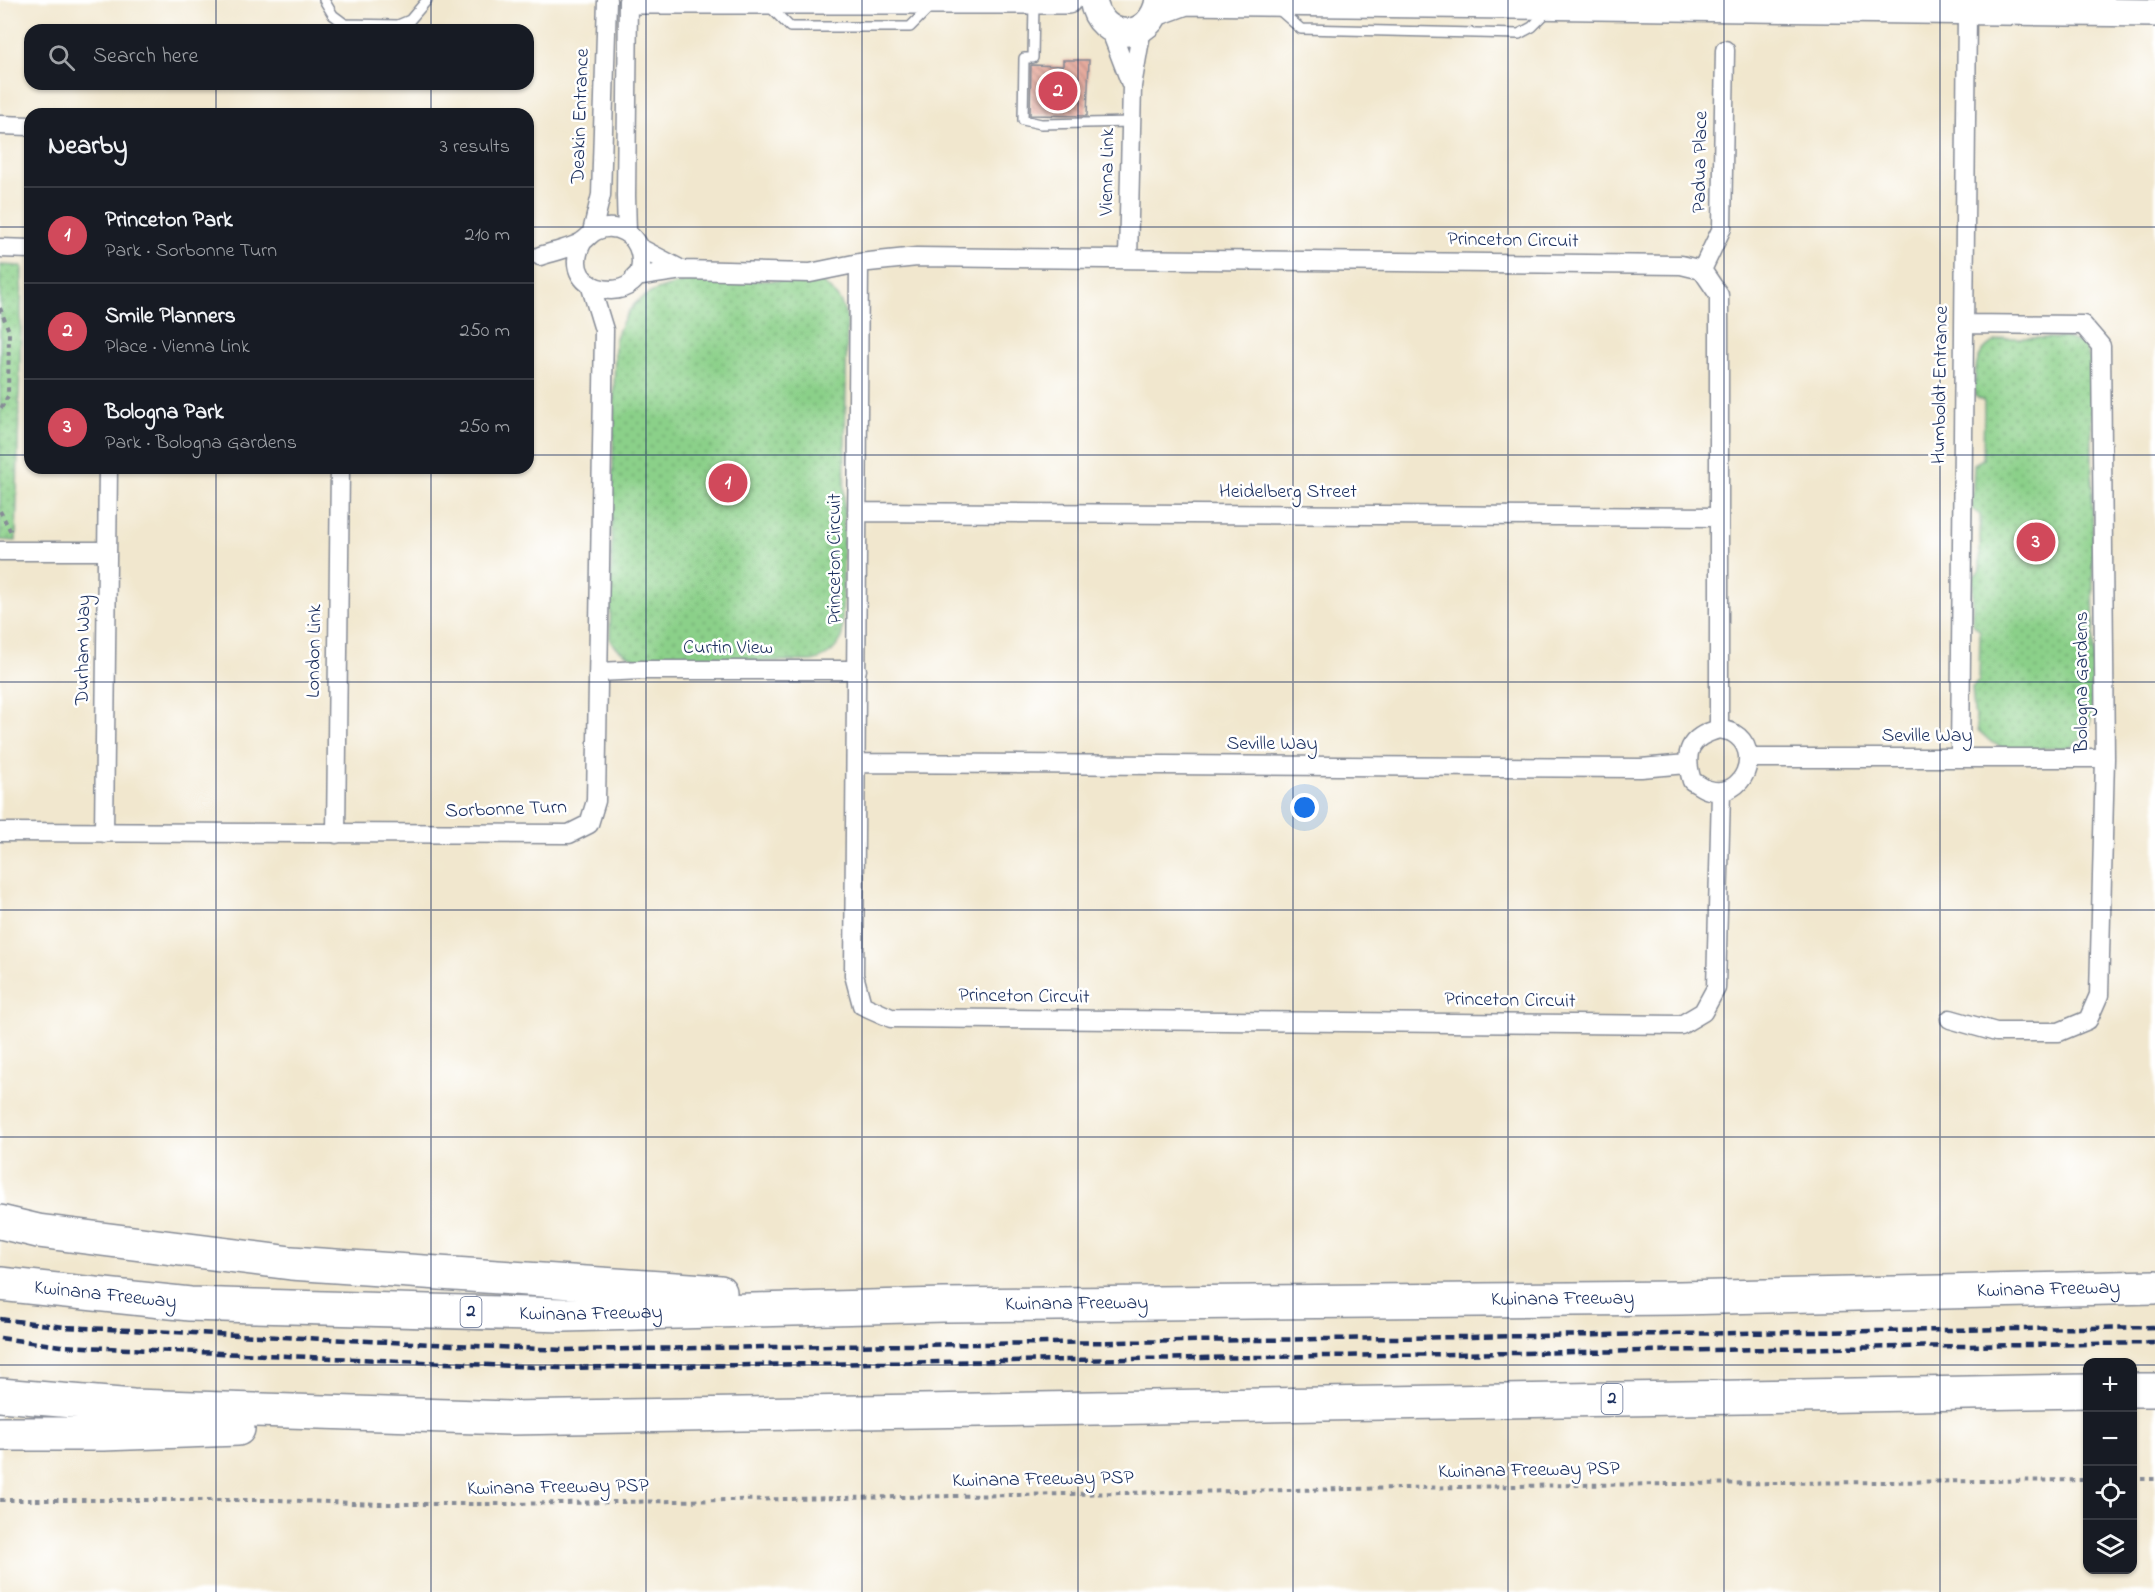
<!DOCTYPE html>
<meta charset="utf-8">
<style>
:root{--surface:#171b24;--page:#20242c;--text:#f1f3f6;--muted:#9ea1a6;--line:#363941;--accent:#d1495b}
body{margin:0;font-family:"Indie Flower",sans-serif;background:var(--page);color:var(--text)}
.controls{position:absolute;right:18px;bottom:18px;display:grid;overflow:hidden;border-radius:12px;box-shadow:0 2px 4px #0004}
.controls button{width:54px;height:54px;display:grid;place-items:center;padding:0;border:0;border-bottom:2px solid var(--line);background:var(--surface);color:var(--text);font:30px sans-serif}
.you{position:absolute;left:1305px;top:808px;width:21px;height:21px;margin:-15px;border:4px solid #fff;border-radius:50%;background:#1a73e8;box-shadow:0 0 0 9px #1a73e833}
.badge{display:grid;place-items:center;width:39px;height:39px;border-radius:50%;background:var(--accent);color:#fff;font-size:20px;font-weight:700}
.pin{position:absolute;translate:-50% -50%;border:3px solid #fff;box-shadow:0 2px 6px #0006}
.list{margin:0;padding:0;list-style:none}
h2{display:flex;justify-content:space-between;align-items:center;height:78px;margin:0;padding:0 24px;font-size:26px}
h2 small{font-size:20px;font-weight:400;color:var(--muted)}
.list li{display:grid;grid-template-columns:39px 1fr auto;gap:18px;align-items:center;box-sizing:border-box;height:96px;padding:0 24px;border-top:2px solid var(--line)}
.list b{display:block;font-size:22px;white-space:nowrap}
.list p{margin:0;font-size:20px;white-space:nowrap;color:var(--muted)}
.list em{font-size:20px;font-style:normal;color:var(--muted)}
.icon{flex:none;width:33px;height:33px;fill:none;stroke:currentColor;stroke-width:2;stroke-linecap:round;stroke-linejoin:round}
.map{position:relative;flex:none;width:2155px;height:1592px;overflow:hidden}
.search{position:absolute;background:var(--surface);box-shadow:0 2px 4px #0004;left:24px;top:24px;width:510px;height:66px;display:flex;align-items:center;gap:15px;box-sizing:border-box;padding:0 21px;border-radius:18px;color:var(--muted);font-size:22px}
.panel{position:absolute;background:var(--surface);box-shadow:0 2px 4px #0004;left:24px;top:108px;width:510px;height:366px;border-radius:18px}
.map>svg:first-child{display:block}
</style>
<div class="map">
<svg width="2155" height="1592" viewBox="0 0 2155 1592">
<defs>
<pattern id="park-dots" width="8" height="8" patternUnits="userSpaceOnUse" patternTransform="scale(1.5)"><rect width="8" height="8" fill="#8bd089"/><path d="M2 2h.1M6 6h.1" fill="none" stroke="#71a973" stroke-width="1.8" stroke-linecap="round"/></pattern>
<pattern id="building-back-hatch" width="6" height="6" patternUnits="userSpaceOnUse" patternTransform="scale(1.5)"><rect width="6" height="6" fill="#e7ab9e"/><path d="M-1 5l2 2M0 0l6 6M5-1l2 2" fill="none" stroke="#ba8c84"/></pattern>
</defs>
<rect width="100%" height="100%" fill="#fff"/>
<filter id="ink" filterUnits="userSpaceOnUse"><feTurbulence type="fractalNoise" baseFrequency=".0167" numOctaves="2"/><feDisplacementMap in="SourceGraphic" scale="12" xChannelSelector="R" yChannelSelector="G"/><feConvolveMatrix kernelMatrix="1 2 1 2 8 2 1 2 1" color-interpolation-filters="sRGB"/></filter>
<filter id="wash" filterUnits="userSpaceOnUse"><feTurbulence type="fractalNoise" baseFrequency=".008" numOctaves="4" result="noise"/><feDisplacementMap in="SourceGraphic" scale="24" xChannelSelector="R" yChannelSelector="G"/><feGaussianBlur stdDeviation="1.35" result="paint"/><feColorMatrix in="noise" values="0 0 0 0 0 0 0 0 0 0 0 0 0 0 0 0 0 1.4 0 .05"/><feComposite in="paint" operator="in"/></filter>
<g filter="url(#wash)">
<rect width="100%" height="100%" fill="#f1e7ce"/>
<path fill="url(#park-dots)" stroke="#538074" stroke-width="1.5" d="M0 265 22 266 16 541 0 540Z
M691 280 820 281C835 292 842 301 847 319L842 638C834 652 827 657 812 661H644C629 657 620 652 610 640L615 341C630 295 647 292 691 280Z
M2004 338H2066L2084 344 2091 362 2094 659 2092 714 2087 734 2072 746 2061 748 2005 749 1991 742 1978 730 1974 712 1972 687 1979 681 1980 631 1972 623 1973 577 1980 570V515L1972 509 1974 464 1983 459 1984 402 1975 396C1974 370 1974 346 2004 338Z"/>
<g id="blocks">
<path fill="url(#building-back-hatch)" d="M1063 60H1089L1087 116 1030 115 1031 65 1063 66Z"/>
</g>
</g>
<g filter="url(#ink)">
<use href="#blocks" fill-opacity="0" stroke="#868b96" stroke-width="1.5"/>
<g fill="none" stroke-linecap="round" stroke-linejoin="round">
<defs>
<path id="lane" d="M324 0 333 15 345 24 398 25 410 20 427 0
M1034 3 1033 58H1024L1023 120 1041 124 1131 122
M769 6 790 27H910L930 7
M1277 8 1301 29 1519 34 1532 27 1549 10"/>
<path id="street" d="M1110 29 1131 84
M0 125 30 126
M592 232 601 195 607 0
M627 233 626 196 628 0
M638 247 682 270
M0 248 30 249
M540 256C552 252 573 248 583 241 589 237 591 232 598 230 616 223 636 234 640 253 652 309 552 298 583 241
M1128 259 1132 86 1142 28
M859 263 854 975 862 1005 891 1018 1681 1025 1703 1012 1716 988 1721 792
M1702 270 1722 228 1725 50
M635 277 682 270 810 273 859 263 917 257 1681 265 1702 270 1719 295V729
M857 512 1718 517
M0 551H107
M599 672 642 670H857
M1719 729C1723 730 1730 731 1733 733 1764 751 1743 800 1709 790 1703 789 1698 784 1692 781 1683 752 1689 737 1719 729Z
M1749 758H2105
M1960 758 1967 12
M857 763 1641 768 1687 764
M0 832 569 834 589 824 596 801 604 330 590 284
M104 833 108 468
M336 834 340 468
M1950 1019 1996 1032H2059L2088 1020 2099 995 2105 758 2101 346 2083 325 1964 324"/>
<path id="secondary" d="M638 0H1068
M1093 0C1100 43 1152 43 1159 0
M1156 12 1186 1 2155 13"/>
<g id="highway">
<path d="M0 1222 38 1231 291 1263 720 1292"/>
<path id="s1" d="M0 1284 190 1304 564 1315 944 1305 1679 1298 2155 1287"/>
<path d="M2132 1390H2155"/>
<path d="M0 1395 133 1406 510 1418 2088 1391"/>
<path d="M0 1434H103L238 1429"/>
</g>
</defs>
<use href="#lane" stroke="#868b96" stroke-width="12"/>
<use href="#street" stroke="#868b96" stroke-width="21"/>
<use href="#secondary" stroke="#868b96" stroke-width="30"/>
<use href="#highway" stroke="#868b96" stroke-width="36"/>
<path stroke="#868b96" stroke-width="4" stroke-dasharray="4.5 4.5" stroke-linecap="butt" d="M0 308 9 331 8 396 0 410
M0 511 11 532
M2132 1479H2155
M0 1500H277L379 1504H506L1574 1485 2088 1480"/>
<use href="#lane" stroke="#fff" stroke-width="9"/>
<use href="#street" stroke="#fff" stroke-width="18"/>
<use href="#secondary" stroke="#fff" stroke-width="27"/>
<use href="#highway" stroke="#fff" stroke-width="33"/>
<path stroke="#1b2f5e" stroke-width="4.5" stroke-dasharray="9 4.5" stroke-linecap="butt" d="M0 1319 64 1327 563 1350 2155 1327
M0 1338 61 1346 559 1368 2155 1343"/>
</g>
</g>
<path fill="none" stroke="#1b2f5e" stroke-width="1.5" stroke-opacity="0.55" d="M216 0V30M431 0V30M646 0V1592M862 0V1592M1078 0V1592M1293 0V1592M1508 0V1592M1724 0V1592M1940 0V1592M216 84V114M431 84V114M0 227H30M528 227H2155M0 455H30M528 455H2155M216 468V1592M431 468V1592M0 682H2155M0 910H2155M0 1137H2155M0 1365H2088M2132 1365H2155"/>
<g text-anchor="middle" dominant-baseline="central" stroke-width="5" stroke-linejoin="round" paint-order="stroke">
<g fill="#fff" stroke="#5f6d8e" stroke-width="1.5">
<rect x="460.5" y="1297" width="21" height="30" rx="4.5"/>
<rect x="1601.5" y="1384" width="21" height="30" rx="4.5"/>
</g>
<g font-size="18" font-weight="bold" fill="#1b2f5e">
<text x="471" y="1312">2</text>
<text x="1612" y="1399">2</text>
</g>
<g font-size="20" fill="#1b2f5e" stroke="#fff">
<text transform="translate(581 116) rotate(-88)">Deakin Entrance</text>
<text transform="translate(1701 162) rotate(-89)">Padua Place</text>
<text transform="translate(1108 172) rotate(-89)">Vienna Link</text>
<text transform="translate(1513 241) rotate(1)">Princeton Circuit</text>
<text transform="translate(1941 385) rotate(-89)">Humboldt Entrance</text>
<text x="1288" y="492">Heidelberg Street</text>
<text transform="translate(835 559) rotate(-90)">Princeton Circuit</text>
<text x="728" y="648">Curtin View</text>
<text transform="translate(84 650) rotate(-89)">Durham Way</text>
<text transform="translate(315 651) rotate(-89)">London Link</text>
<text transform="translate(2082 682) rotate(-90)">Bologna Gardens</text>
<text x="1927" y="736">Seville Way</text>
<text x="1272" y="744">Seville Way</text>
<text transform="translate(506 810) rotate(-2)">Sorbonne Turn</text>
<text transform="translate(1024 997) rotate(1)">Princeton Circuit</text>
<text transform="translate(1510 1001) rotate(1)">Princeton Circuit</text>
<text stroke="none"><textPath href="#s1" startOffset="2050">Kwinana Freeway</textPath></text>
<text stroke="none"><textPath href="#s1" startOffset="106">Kwinana Freeway</textPath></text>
<text stroke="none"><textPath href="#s1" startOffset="1564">Kwinana Freeway</textPath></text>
<text stroke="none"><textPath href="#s1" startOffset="1078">Kwinana Freeway</textPath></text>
<text stroke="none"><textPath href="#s1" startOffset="592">Kwinana Freeway</textPath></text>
<text transform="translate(1529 1471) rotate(-1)">Kwinana Freeway PSP</text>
<text transform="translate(1043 1480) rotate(-1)">Kwinana Freeway PSP</text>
<text transform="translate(558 1488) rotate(-1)">Kwinana Freeway PSP</text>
</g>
</g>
</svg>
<div class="controls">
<button>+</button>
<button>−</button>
<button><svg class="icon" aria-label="locate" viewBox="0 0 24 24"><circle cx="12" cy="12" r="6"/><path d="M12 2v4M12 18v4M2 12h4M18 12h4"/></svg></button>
<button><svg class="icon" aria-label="layers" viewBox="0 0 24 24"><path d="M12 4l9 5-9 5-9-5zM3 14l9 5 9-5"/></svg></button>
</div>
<div class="you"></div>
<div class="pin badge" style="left:728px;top:483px">1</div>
<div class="pin badge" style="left:1058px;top:91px">2</div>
<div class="pin badge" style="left:2036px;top:542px">3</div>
<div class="search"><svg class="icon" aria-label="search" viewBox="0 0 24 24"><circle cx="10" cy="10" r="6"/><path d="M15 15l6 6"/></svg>Search here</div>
<section class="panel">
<h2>Nearby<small>3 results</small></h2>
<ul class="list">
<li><span class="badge">1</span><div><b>Princeton Park</b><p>Park · Sorbonne Turn</p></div><em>210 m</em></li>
<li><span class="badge">2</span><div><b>Smile Planners</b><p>Place · Vienna Link</p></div><em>250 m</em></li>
<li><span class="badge">3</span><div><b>Bologna Park</b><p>Park · Bologna Gardens</p></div><em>250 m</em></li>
</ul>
</section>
</div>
